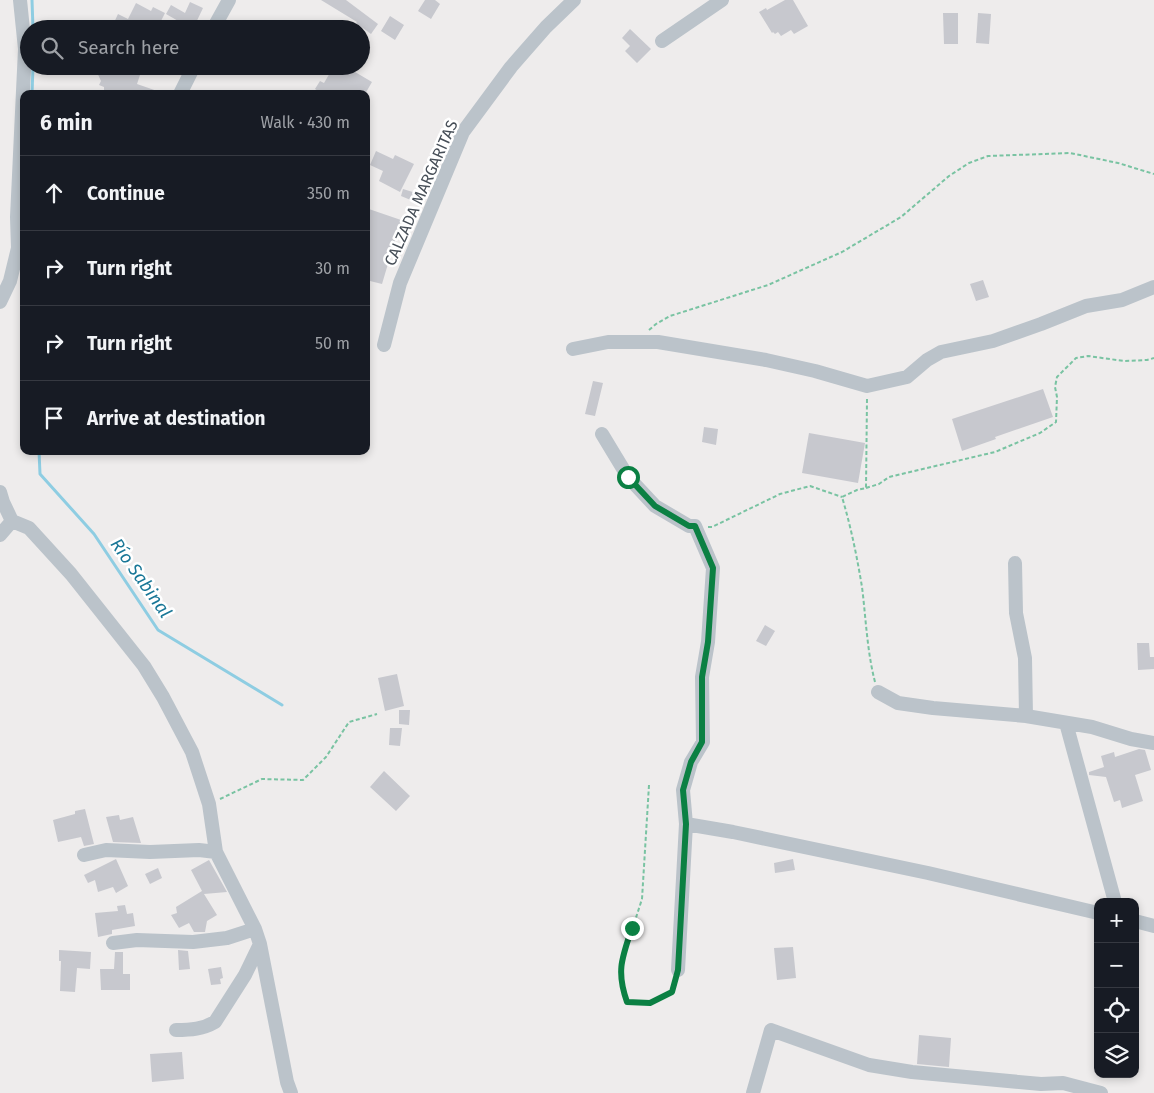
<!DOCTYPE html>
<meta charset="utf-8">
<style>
:root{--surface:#171b24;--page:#20242c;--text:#f1f3f6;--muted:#9ea1a6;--line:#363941}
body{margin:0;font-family:"Fira Sans",sans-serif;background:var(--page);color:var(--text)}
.controls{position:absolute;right:15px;bottom:15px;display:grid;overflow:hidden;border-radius:10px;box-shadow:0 2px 8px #0003}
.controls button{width:45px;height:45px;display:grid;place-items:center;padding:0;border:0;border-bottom:1px solid var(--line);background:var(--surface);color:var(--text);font:25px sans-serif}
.stop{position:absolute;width:15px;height:15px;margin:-11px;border:4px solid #0b8043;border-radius:50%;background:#fff}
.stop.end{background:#0b8043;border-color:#fff;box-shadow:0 1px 5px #0008}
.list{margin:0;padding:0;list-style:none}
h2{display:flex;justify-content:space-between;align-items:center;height:65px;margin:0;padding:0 20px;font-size:21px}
h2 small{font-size:16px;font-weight:400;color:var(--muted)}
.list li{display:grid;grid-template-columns:32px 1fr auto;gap:15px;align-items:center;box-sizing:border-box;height:75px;padding:0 20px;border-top:1px solid var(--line)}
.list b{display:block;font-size:19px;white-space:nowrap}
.list em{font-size:16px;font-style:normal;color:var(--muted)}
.icon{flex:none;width:28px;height:28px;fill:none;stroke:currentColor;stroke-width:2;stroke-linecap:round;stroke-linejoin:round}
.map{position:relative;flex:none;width:1154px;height:1093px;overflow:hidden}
.search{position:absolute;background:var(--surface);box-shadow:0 2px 8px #0003;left:20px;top:20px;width:350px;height:55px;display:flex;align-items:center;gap:12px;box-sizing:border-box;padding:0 18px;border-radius:28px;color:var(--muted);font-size:19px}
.panel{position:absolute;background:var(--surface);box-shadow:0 2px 8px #0003;left:20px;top:90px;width:350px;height:365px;border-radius:10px}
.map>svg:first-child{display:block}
</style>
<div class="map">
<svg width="1154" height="1093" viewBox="0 0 1154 1093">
<rect width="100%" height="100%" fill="#eeecec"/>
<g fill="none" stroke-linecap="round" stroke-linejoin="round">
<path stroke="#8ecde2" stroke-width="3" d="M32 0 33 29
M32 94 33 66
M39 451 40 474 94 534 158 630 282 705"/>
</g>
<path fill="#c7c8ce" d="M321 0H346L378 24 371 34 356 23 357 22Z
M425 0H435L440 4 431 19 418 11Z
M785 0H793L808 26 794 34 791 30 781 36 778 32 775 34 773 32 772 33 759 12 766 8 767 10Z
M190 2 203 8 193 29H184L179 26 180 22 166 14 171 5 185 13Z
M136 3 151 11 153 7 165 13 157 29H111L118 14 128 19Z
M943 13H958V44H944Z
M978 13 991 14 989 44 976 43Z
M390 16 404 25 395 40 381 31Z
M630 29 651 49 637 63 625 51 630 46 622 38Z
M94 66H143L137 84 160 92V94H104V87L99 85 101 81Z
M334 66H359L355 72 372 82 365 94H323L315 89 320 81 324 83Z
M376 151 393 159 395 155 414 164 400 192 379 181 383 171 370 165Z
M403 189 416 193 413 201 401 196Z
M366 208 401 220 382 284 366 280Z
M983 280 989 297 976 301 970 284Z
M593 381 603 383 595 416 585 414Z
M1043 389 1053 417 995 437 996 439 962 451 952 419Z
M704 427 718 429 716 445 702 442Z
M809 433 865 443 858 483 802 473Z
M765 625 775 631 766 646 756 641Z
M1137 643H1149L1150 657H1154V669L1138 670Z
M397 674 404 706 385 711 378 678Z
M399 710H410L409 725 399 724Z
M390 728H402L400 746 389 745Z
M1139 749 1145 750 1151 770 1135 775 1143 801 1122 808 1120 800 1114 802 1106 777 1089 775V772L1104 767 1101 756 1114 752 1115 757Z
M384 771 410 796 396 811 370 787Z
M85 809 94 844 84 846 81 837 58 842 53 820 75 814V811Z
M119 815 120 820 133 817 141 843 113 842 106 817Z
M116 859 128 886 116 893 113 887 98 892 95 880 88 883 84 875Z
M793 859 795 870 775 873 774 863Z
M209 860 227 892 204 894 217 915 207 921 205 932H194L189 923 179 928 171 915 177 913 176 907 202 891 191 870Z
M158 868 162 878 150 884 145 874Z
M125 905 127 914 133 913 135 926 112 930V934L98 937 95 913 118 911 117 906Z
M793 947 796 978 777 980 774 948Z
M59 950 91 952 90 969 77 968 75 992 60 991 61 961H59Z
M178 950 188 951 190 969 179 970Z
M115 952H123V974H130V990H101L100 969H114Z
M221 967 223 978 220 979 221 984 211 985 208 969Z
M919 1035 951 1038 949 1067 917 1064Z
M182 1052 184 1079 152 1082 150 1054Z"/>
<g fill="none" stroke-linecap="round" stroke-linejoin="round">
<path stroke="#79c3a2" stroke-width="2" stroke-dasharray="4 2.5" stroke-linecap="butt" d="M649 330 656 324 670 316 768 285 842 252 901 217 949 176 969 163 988 156 1070 153 1118 163 1154 174
M867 399 866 488 857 490 842 497C851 527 857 557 862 587 866 619 867 651 875 682
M866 488 879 484 889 477 995 452 1040 433 1056 422 1057 397 1055 387 1057 377 1076 358 1088 356 1124 361 1147 360 1154 358
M708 527H712L780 494 810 486 842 497
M649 785 642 899 622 961 621 985 627 1002 650 1003 672 992 675 982
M220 799 262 779 303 780 326 757 349 722 377 714"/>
<path stroke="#bbc3ca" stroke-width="14" d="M213 29 229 0
M662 41 722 0
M180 94 194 66
M0 302 10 281 18 248 17 217 25 49 20 0
M384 345 400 283 463 132 511 67 546 27 574 0
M573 349 608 342H658L766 360 815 371 867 386 907 377 927 360 941 352 993 341 1041 324 1086 306 1122 300 1154 287
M602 434 628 477 655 506 689 526H695L713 568 708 642 702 677 703 742 691 762 683 790 686 824 678 970
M0 492 3 502 12 521 29 528 71 574 144 666 163 697 192 752 209 804 216 852 255 929 260 944 287 1082 291 1093
M0 535 12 521
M1015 563 1016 613 1025 658 1026 716
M878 692 898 703 933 708 1026 716 1092 727 1131 739 1154 743
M1066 723 1115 902
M686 824 733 832 928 873 1098 913
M84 855 106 850 150 852 199 850 216 852
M1135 921 1154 926
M113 943 137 940 193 942 227 938 255 929
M176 1030C191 1030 203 1029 215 1022L245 975 260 944
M753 1093 771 1030 869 1065 912 1072 1041 1084 1063 1083 1101 1093"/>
</g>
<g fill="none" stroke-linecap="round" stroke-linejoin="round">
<path stroke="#0b8043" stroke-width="6" d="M628 477 655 506 689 526H695L713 568 708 642 702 677V742L691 762 683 790 686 824 678 970 672 992 650 1003 627 1002C616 971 622 958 632 928"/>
</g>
<g text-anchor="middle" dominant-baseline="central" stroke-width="5" stroke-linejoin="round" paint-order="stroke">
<g font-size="16" fill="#464e57" stroke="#fff">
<text transform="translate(421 193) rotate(-66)">CALZADA MARGARITAS</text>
</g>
<g font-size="18" font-style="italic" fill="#197797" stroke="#fff">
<text transform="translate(141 578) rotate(55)">Río Sabinal</text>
</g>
</g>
</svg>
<div class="controls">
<button>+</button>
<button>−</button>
<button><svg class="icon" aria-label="locate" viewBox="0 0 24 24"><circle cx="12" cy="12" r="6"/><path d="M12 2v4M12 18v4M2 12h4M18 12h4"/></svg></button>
<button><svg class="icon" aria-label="layers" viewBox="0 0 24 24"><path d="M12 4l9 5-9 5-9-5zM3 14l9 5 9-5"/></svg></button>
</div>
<div class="stop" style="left:628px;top:477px"></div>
<div class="stop end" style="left:632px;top:928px"></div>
<div class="search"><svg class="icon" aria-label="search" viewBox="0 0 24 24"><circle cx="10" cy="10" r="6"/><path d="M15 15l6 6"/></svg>Search here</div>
<section class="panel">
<h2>6 min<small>Walk · 430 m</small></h2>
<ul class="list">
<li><svg class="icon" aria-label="ahead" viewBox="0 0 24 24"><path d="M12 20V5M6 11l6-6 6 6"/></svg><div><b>Continue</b></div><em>350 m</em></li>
<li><svg class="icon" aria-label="right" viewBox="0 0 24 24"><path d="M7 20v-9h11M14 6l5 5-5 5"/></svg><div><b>Turn right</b></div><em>30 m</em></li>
<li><svg class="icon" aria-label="right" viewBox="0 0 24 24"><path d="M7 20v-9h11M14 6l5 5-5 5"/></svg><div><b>Turn right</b></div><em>50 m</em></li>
<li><svg class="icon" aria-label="arrive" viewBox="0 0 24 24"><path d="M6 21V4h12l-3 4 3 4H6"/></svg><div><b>Arrive at destination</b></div></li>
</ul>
</section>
</div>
